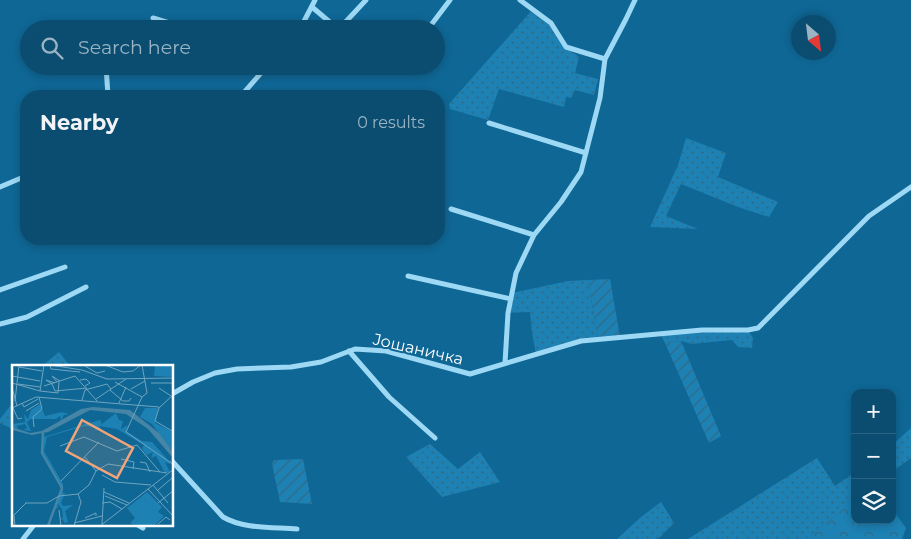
<!DOCTYPE html>
<meta charset="utf-8">
<style>
:root{--surface:#0b4d70;--page:#195778;--text:#f1f3f6;--muted:#9ab4c3;--line:#2b6483}
body{margin:0;font-family:Montserrat,sans-serif;background:var(--page);color:var(--text)}
.controls{position:absolute;right:15px;bottom:15px;display:grid;overflow:hidden;border-radius:10px;box-shadow:0 2px 8px #0003}
.controls button{width:45px;height:45px;display:grid;place-items:center;padding:0;border:0;border-bottom:1px solid var(--line);background:var(--surface);color:var(--text);font:25px sans-serif}
.compass{position:absolute;left:791px;top:15px;width:45px;height:45px;border-radius:50%;background:var(--surface);box-shadow:0 2px 8px #0003;rotate:152deg}
.list{margin:0;padding:0;list-style:none}
h2{display:flex;justify-content:space-between;align-items:center;height:65px;margin:0;padding:0 20px;font-size:21px}
h2 small{font-size:16px;font-weight:400;color:var(--muted)}
.icon{flex:none;width:28px;height:28px;fill:none;stroke:currentColor;stroke-width:2;stroke-linecap:round;stroke-linejoin:round}
.map{position:relative;flex:none;width:911px;height:539px;overflow:hidden}
.search{position:absolute;background:var(--surface);box-shadow:0 2px 8px #0003;left:20px;top:20px;width:425px;height:55px;display:flex;align-items:center;gap:12px;box-sizing:border-box;padding:0 18px;border-radius:28px;color:var(--muted);font-size:19px}
.panel{position:absolute;background:var(--surface);box-shadow:0 2px 8px #0003;left:20px;top:90px;width:425px;height:155px;border-radius:20px}
.map>svg:first-child{display:block}
</style>
<div class="map">
<svg width="911" height="539" viewBox="0 0 911 539">
<defs>
<pattern id="grass-dots" width="8" height="8" patternUnits="userSpaceOnUse" patternTransform="scale(1.25)"><rect width="8" height="8" fill="#1d81b3"/><path d="M2 2h.1M6 6h.1" fill="none" stroke="#326985" stroke-width="1.8" stroke-linecap="round"/></pattern>
<pattern id="forest-crowns" width="20" height="18" patternUnits="userSpaceOnUse" patternTransform="scale(1.25)"><rect width="20" height="18" fill="#1d81b3"/><path d="M2 6a3 3 0 1 1 6 0M12 15a3 3 0 1 1 6 0" fill="none" stroke="#326985"/></pattern>
<pattern id="garden-furrows" width="10" height="10" patternUnits="userSpaceOnUse" patternTransform="scale(1.25)"><rect width="10" height="10" fill="#1d81b3"/><path d="M-1 1l2-2M0 10L10 0M9 11l2-2" fill="none" stroke="#326985"/></pattern>
</defs>
<rect width="100%" height="100%" fill="#0f6795"/>
<path fill="url(#grass-dots)" d="M533 9 551 23 566 47 579 57 575 73 598 79 594 95 575 90 571 98 566 97 564 107 499 89 488 120 450 109 449 104Z
M686 138 726 153 718 177 778 202 769 217 738 207 681 184 666 216 698 229 650 227 678 165Z
M588 280 598 339 536 354 532 333 530 312 508 313 512 293 568 281Z
M748 330 753 338 752 348 738 347 732 340 692 344 681 341 665 343 660 333Z
M59 352 70 366H42Z
M14 401V430L0 423V419Z
M911 428V458L892 472V445Z
M430 444 458 469 480 452 500 482 442 497 406 457Z
M817 458 835 486 855 472V500L806 539H688Z
M661 502 674 523 658 539H617L641 517Z"/>
<path fill="url(#forest-crowns)" d="M852 502H855V520H892V512L895 513 906 528 902 539H806Z"/>
<path fill="url(#garden-furrows)" d="M610 279 620 337 598 339 588 280Z
M681 341 721 436 709 443 665 343Z
M303 459 312 504 280 502 272 464 274 460Z"/>
<g fill="none" stroke-linecap="round" stroke-linejoin="round">
<path stroke="#9dd8f4" stroke-width="5" d="M520 0 551 23 566 47 605 59
M312 7 338 29
M153 18 189 29
M103 28V29
M300 29 315 0
M339 29 366 0
M428 29 450 0
M106 66 108 96
M241 96 267 66
M489 123 586 153
M0 187 26 176
M451 209 534 235
M408 276 511 299
M0 290 65 267
M0 324 27 317 86 287
M349 351 389 397 435 438
M505 363 508 313 516 273 534 235 561 202 581 172 600 98 605 59 626 19 635 0
M172 394 193 382 215 373 237 369 291 367 321 362 355 349 386 351 470 374 581 341 702 330H748L758 328 869 216 911 187
M172 461 223 517C243 529 274 527 297 529
M138 525 143 528
M23 539 34 525"/>
</g>
<g text-anchor="middle" dominant-baseline="central" stroke-width="4" stroke-linejoin="round" paint-order="stroke">
<g font-size="16" fill="#fff" stroke="#0f6795">
<text transform="translate(418 349) rotate(13)">Јошаничка</text>
</g>
</g>
<g transform="translate(12 365)">
<rect width="161" height="161" fill="#0f6795"/>
<path d="M104 48 107 55 111 56 109 64 116 60 114 66 130 76 140 77 157 96 161 94 158 99 153 97 158 107 153 108 144 91 139 93 141 87 135 90 130 84 132 80 105 64 87 61 89 64 83 65 84 62 72 61 35 72 32 86 51 119V128H53L49 138 51 141 61 140 53 146 56 157 52 158 51 154 48 155 51 152 50 144 45 138 46 143 42 144 35 161 46 132 51 124 31 87 32 72 77 58 78 55V58L88 55 90 59Z" fill="#1d81b3"/>
<path d="M28 39 33 51 50 47 57 49 52 50 49 56 48 51 44 54H19L15 57 19 66 11 65 15 63 13 59 5 61 6 64 0 62V59L13 57 12 49 16 54 19 45Z" fill="#1d81b3"/>
<path d="M143 0H161V12L142 11Z" fill="#1d81b3"/>
<path d="M133 43H146L143 58 161 67V87L140 59 128 52ZM135 127 150 142 146 147 152 151 142 161H124L118 158 123 153 115 143Z" fill="#1d81b3"/>
<path d="M81 42 118 45 147 68 161 87V93L136 64 114 49 78 45 36 67 20 70 0 65V62L18 68 30 66 69 44Z" fill="#4685a5"/>
<path fill="none" stroke="#4685a5" stroke-width="2.5" d="M31 68 30 88 50 123 36 161"/>
<path fill="none" stroke="#6fa4bf" stroke-width="1" d="M32 0 28 26 46 28 47 17M38 0 39 4 68 7M38 0 70 5 95 14 162 13M93 0 111 7 121 6 129 0M130 0 135 28M73 1 85 8 93 6M7 2 30 6M0 11 28 16M68 15 74 14 78 18 73 21M45 17 40 11 48 16M103 17 130 32M0 18 28 26M43 18 34 15 40 19 43 26 75 23M139 18H162M6 19 28 22M32 21 63 11 85 36M147 23 162 33M119 24 133 16M98 25 111 36H117L119 33M1 26 5 41M135 28 130 32 114 67 162 100M162 29 147 43 143 56 162 67M84 34 114 14M70 35 73 25 95 19 99 24M3 36 7 0M10 38 12 42 26 34M107 38 114 22M0 43 24 32 147 42M1 43 6 54 10 53M14 46 27 38M22 62 21 52 30 44 27 32M48 81 72 72 105 86 125 80 148 107M73 92 84 106M109 94 122 97 121 104M128 97 134 98 138 107M90 110 103 117 139 120M49 116 87 77M141 120 156 138M136 124 162 152M146 125 160 113M92 127 117 138M66 129 77 120 84 106 96 99 155 108M93 131 115 140M13 138H35L47 131 66 129M90 138 98 137 110 144M146 138 162 125M47 145 49 161M73 153 84 148V151M62 158 90 151M90 159 92 123M146 159 154 152 158 155M3 161 2 150 14 138M62 161 69 137 66 129M88 161 162 104"/>
<path fill="#f2a479" fill-opacity="0.15" stroke="#f2a479" stroke-width="2.5" d="M70 55 121 83 105 113 54 86Z"/>
<rect width="161" height="161" fill="none" stroke="#fff" stroke-width="2.5"/>
</g>
</svg>
<div class="controls">
<button>+</button>
<button>−</button>
<button><svg class="icon" aria-label="layers" viewBox="0 0 24 24"><path d="M12 4l9 5-9 5-9-5zM3 14l9 5 9-5"/></svg></button>
</div>
<svg class="compass" viewBox="-18 -18 36 36"><path d="M0-13l5 13h-10z" fill="#e53935"/><path d="M0 13l5-13h-10z" fill="#9ab4c3"/></svg>
<div class="search"><svg class="icon" aria-label="search" viewBox="0 0 24 24"><circle cx="10" cy="10" r="6"/><path d="M15 15l6 6"/></svg>Search here</div>
<section class="panel">
<h2>Nearby<small>0 results</small></h2>
<ul class="list">
</ul>
</section>
</div>
